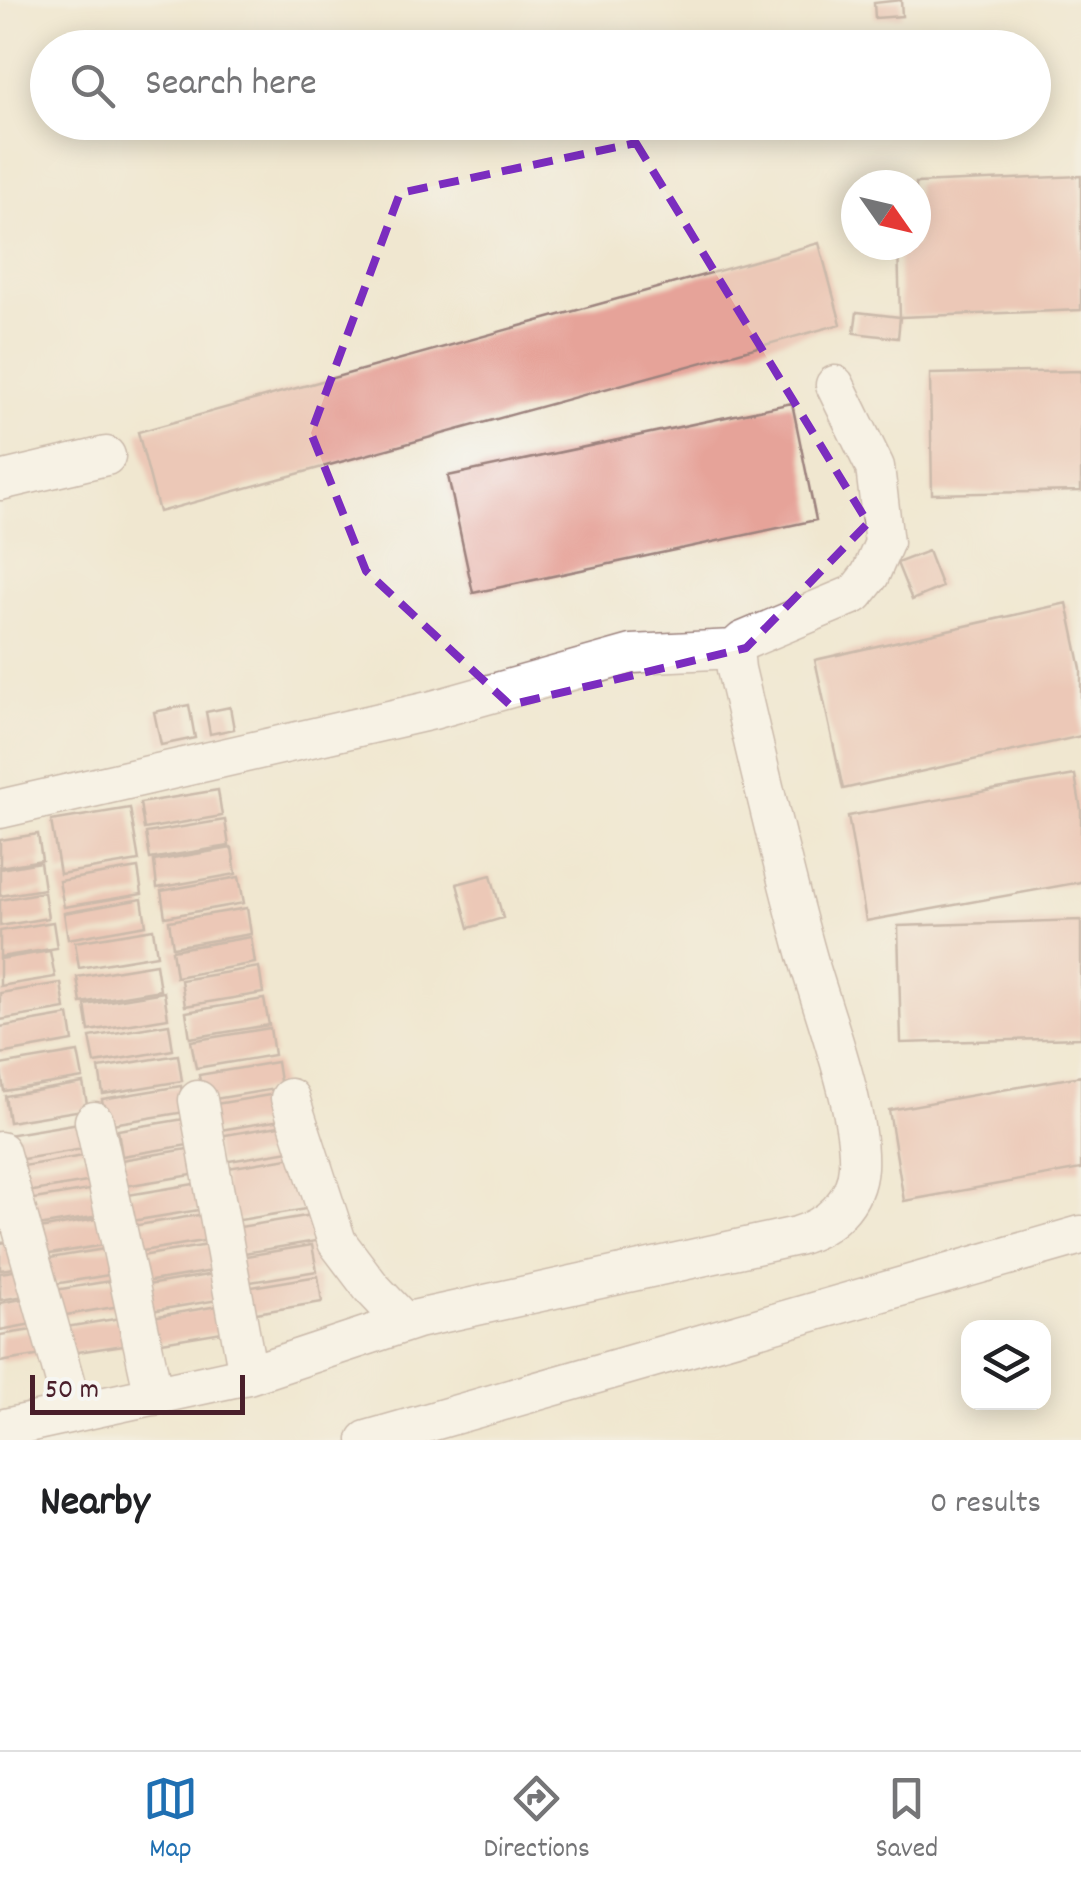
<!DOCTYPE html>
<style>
:root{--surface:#fff;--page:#f6f6f6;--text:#202124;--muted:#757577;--line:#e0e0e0;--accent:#1f6fb2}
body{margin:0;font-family:Dekko,sans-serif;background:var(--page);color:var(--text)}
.controls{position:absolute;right:30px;bottom:30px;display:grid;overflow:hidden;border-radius:20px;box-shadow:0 5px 25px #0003}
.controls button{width:90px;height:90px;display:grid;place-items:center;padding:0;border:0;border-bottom:2px solid var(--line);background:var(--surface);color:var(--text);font:50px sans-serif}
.compass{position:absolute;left:841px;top:170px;width:90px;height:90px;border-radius:50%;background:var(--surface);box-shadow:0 5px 25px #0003;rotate:124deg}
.scale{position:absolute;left:30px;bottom:25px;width:215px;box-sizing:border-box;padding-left:10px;border:5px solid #4a1f2b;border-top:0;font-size:28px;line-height:35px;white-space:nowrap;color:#4a1f2b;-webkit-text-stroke:8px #f6f6f2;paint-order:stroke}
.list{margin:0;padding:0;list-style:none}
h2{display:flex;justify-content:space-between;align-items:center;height:130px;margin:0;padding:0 40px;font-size:42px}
h2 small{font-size:32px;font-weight:400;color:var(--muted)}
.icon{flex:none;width:55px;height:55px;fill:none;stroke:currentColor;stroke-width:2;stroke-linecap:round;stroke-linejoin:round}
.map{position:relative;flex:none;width:1081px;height:1440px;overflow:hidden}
.search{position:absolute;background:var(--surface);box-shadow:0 5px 25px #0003;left:30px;right:30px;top:30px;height:110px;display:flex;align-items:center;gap:25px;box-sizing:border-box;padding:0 35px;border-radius:55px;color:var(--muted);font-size:38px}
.sheet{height:310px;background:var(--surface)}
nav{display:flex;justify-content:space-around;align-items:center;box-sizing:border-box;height:140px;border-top:2px solid var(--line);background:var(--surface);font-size:28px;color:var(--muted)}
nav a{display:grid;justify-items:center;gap:5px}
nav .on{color:var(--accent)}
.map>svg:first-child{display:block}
</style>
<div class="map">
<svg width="1081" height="1440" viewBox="0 0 1081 1440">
<rect width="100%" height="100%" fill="#f6f6f2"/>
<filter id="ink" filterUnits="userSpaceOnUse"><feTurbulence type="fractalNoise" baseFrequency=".01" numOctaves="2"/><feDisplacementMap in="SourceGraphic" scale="20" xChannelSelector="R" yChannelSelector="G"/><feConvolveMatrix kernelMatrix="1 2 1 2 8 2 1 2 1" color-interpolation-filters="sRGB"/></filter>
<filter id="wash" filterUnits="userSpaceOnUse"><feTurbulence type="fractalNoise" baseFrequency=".0048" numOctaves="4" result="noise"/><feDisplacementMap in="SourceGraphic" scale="40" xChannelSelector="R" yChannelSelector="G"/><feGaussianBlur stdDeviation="2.25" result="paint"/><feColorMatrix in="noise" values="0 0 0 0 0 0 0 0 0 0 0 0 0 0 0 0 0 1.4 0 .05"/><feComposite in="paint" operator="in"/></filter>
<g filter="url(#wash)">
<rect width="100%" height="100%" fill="#f0e7d0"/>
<g id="blocks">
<path fill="#e6a399" d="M901 0 902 16 875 18 874 3Z
M1081 176V310L900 317 898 338 854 333 857 312 900 317 898 245H916V183Z
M819 243 841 324 159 512 138 432Z
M1081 371V491L932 494 930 374Z
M792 403 816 520 473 593 448 476Z
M928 551 942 587 912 600 897 563Z
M1067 603 1081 669V736L843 789 815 660Z
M189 705 195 738 161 745 154 712Z
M230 707 234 729 210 734 206 712Z
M1075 775 1081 810V882L866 921 848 816Z
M218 790 222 816 144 829 140 803Z
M130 808 139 861 60 874 51 821Z
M225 820 229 846 150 859 146 833Z
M38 834 42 860 0 867V840Z
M232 848 236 874 157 888 154 861Z
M40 862 44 889 0 896V869Z
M138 868 142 894 64 907 59 881Z
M491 875 503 918 469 928 457 884Z
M239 877 244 903 165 917 161 891Z
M44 892 48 918 0 926V900Z
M142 899 146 925 68 939 64 913Z
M247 908 251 934 173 947 169 921Z
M1081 920V1038L901 1043 898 926Z
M53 922 57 948 0 957V931Z
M153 929 157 955 79 968 75 942Z
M251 937 255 963 176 977 172 950Z
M50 951 55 977 0 986V959Z
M156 964 160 990 81 1003 77 977Z
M259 967 263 993 185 1006 181 980Z
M61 983 65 1009 0 1020V993Z
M164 992 168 1018 89 1031 85 1005Z
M264 999 269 1025 190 1038 186 1012Z
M69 1015 73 1041 0 1054V1027Z
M169 1024 173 1050 95 1063 90 1037Z
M270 1028 274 1055 196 1068 191 1041Z
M78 1052 83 1078 4 1091 0 1065Z
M178 1055 182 1081 103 1094 99 1068Z
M277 1062 281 1088 203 1101 199 1075Z
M1081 1076V1169L904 1201 889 1110Z
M83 1083 88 1109 9 1122 5 1096Z
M181 1086 185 1112 106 1125 102 1099Z
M282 1093 287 1119 208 1132 204 1106Z
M196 1117 200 1143 122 1156 118 1130Z
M85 1122 89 1148 11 1161 7 1135Z
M291 1124 295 1150 217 1163 213 1137Z
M200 1147 204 1173 125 1186 121 1160Z
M95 1154 99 1180 21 1193 17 1167Z
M300 1156 306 1209 228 1222 222 1169Z
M206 1182 211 1208 132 1221 128 1195Z
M101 1188 105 1215 26 1228 22 1201Z
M211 1213 215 1239 136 1252 132 1226Z
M312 1215 316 1241 238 1254 234 1228Z
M107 1217 110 1244 32 1257 28 1231Z
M18 1241 22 1267 0 1270V1243Z
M214 1244 218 1270 139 1283 135 1257Z
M312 1245 317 1271 238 1284 234 1258Z
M116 1247 121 1273 42 1286 38 1260Z
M27 1269 31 1295 0 1300V1273Z
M214 1274 218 1300 139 1313 135 1287Z
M318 1276 322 1302 244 1315 240 1289Z
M122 1279 126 1305 48 1318 43 1292Z
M28 1298 32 1324 0 1330V1303Z
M224 1305 228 1331 150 1344 146 1318Z
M133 1316 137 1343 58 1355 54 1329Z
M38 1329 42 1355 0 1362V1335Z"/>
</g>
</g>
<g filter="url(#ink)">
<use href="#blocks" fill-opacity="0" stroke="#9d837e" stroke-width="2.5"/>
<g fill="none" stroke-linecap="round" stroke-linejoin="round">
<defs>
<path id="minor" d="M0 481 106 456
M0 809 433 710 632 654 734 649
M290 1098 337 1242 371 1287 405 1323
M198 1100 248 1375
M94 1121 154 1396
M0 1151 74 1413
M0 1429 248 1375 417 1319 797 1236C828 1227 856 1203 858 1167 861 1112 824 1014 808 959 781 863 759 766 736 669L734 649 743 641 855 594 870 575 884 543 875 467 835 385
M367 1440 1081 1235"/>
</defs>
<use href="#minor" stroke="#9d837e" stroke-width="41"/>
<use href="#minor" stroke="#fff" stroke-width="38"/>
</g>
</g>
<path d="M0 0H1081V1440H0ZM636 143 868 523 746 648 510 705 366 571 311 433 400 193Z" fill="#f0e7d0" fill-opacity=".55" fill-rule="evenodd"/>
<path fill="none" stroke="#7b2cbf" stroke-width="8" stroke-dasharray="20 12" stroke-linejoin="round" d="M636 143 868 523 746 648 510 705 366 571 311 433 400 193Z"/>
</svg>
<div class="controls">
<button><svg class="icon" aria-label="layers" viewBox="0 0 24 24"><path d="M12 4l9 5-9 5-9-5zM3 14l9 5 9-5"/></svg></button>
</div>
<svg class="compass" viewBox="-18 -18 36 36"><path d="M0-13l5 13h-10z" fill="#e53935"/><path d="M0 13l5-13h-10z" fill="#757577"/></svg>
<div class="scale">50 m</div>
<div class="search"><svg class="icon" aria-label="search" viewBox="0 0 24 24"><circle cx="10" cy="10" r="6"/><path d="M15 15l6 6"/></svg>Search here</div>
</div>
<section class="sheet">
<h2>Nearby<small>0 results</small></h2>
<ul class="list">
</ul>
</section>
<nav>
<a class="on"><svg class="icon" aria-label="map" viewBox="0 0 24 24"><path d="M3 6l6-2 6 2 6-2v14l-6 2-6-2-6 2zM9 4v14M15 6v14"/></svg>Map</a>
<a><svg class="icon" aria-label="directions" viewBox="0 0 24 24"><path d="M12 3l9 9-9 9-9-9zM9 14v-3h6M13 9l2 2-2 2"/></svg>Directions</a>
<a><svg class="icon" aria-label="saved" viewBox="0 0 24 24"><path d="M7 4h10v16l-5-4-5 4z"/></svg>Saved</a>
</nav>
